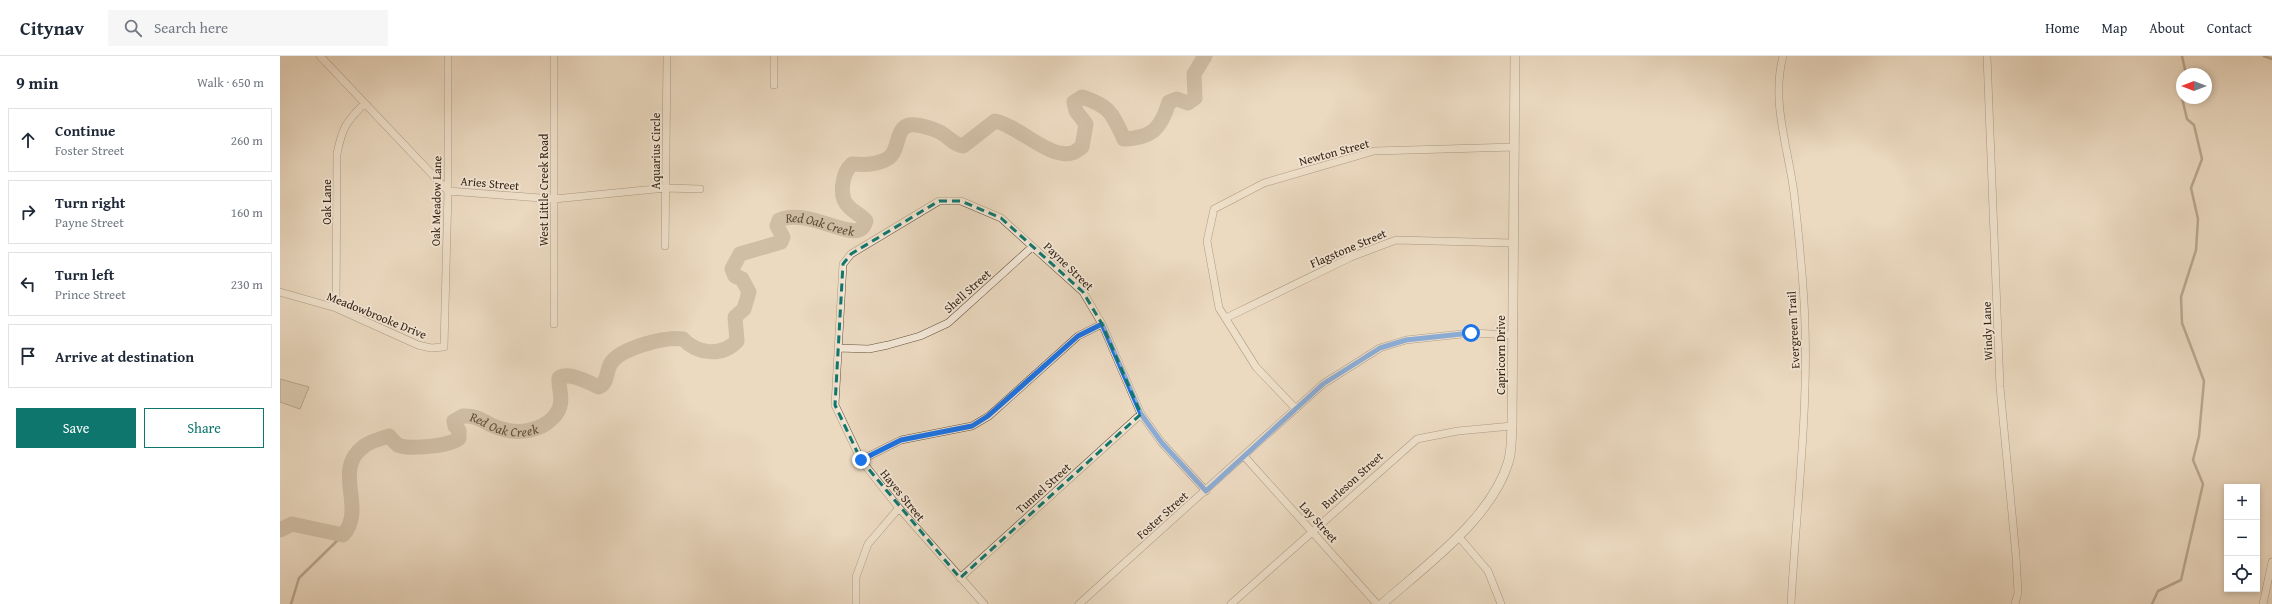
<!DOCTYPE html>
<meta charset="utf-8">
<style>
:root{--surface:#fff;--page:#f6f6f7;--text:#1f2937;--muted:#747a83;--line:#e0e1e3;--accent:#0f766e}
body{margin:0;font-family:"Gentium Book Plus",serif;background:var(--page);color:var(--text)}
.controls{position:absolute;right:12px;bottom:12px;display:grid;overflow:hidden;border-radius:0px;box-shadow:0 2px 6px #0003}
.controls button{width:36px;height:36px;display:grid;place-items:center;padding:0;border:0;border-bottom:1px solid var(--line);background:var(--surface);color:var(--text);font:20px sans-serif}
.compass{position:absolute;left:1896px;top:12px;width:36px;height:36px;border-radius:50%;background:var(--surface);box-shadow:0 2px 6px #0003;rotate:270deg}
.stop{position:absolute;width:12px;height:12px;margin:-9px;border:3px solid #1a73e8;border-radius:50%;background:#fff}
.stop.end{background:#1a73e8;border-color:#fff;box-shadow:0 1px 4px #0008}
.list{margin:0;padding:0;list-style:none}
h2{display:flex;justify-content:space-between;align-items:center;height:52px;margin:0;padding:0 16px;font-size:17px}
h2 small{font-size:13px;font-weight:400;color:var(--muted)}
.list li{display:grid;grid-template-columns:26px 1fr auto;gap:12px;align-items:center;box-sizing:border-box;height:64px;margin:0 8px 8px;padding:0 8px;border:1px solid var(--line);border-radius:0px}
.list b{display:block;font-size:15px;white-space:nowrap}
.list p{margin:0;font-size:13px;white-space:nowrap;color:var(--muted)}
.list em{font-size:13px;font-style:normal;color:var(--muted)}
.actions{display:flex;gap:8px;padding:12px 16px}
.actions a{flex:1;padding:9px 0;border:1px solid var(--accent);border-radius:0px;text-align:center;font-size:14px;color:var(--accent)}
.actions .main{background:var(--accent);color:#fff}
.icon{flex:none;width:22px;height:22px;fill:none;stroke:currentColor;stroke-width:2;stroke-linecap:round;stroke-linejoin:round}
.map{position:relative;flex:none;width:1992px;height:548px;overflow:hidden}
header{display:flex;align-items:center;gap:24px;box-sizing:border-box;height:56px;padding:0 20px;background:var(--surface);border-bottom:1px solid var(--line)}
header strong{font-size:19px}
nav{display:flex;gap:22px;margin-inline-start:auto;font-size:14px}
.search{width:280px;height:36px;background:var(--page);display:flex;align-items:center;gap:10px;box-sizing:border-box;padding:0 14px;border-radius:0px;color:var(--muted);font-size:15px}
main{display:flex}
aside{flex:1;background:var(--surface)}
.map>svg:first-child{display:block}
</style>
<header>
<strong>Citynav</strong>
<div class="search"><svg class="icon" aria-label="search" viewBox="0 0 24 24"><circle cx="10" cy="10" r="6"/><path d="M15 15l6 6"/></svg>Search here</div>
<nav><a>Home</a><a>Map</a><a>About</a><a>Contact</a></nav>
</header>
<main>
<aside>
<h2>9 min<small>Walk · 650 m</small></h2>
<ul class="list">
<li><svg class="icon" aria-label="ahead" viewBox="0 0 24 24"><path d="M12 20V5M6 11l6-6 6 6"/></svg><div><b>Continue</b><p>Foster Street</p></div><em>260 m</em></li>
<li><svg class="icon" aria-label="right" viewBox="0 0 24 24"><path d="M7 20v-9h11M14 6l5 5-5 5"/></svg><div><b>Turn right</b><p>Payne Street</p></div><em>160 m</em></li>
<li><svg class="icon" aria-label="left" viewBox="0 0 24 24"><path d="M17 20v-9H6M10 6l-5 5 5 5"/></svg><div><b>Turn left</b><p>Prince Street</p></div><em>230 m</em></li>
<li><svg class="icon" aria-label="arrive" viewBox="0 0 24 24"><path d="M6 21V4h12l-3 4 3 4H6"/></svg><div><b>Arrive at destination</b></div></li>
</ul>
<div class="actions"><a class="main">Save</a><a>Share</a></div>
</aside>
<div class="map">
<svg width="1992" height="548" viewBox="0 0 1992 548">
<rect width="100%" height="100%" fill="#ebd9c0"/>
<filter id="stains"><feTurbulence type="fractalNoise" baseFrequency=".005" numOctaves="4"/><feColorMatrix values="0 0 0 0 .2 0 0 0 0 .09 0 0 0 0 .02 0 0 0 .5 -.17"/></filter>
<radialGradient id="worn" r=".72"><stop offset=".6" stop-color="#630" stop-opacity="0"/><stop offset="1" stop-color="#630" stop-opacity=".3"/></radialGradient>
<path fill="#ccbaa2" stroke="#806e59" d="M0 323 29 331 20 353 0 346Z"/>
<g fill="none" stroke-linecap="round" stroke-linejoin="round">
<path stroke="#7d6b56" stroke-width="2.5" d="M1902 0 1906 18
M1984 0 1992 3
M11 548 19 522 63 479
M1872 548 1878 535 1901 524 1923 428 1913 404 1919 380 1924 325 1902 267 1901 241 1916 194 1918 163 1911 132 1922 103 1914 69 1907 63 1902 42"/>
<path stroke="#ad9b84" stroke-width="15" id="s1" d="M0 474 12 468 63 479C87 453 52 414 83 391 89 385 101 383 109 380 112 383 115 387 118 389 128 394 172 390 179 382V374L175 370 174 365 183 360C195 359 201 364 211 369 228 377 245 378 262 370 270 366 278 358 280 350 283 340 278 332 279 322 289 315 309 327 319 331 328 327 326 315 331 307 341 292 386 280 403 283 417 298 442 301 457 285L455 261 464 253 469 236 462 223 455 220 452 213 460 198 501 186 503 181 497 170 499 164C526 152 567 182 581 173 583 172 585 168 586 165 581 159 575 157 569 151 558 141 562 117 572 108 583 109 595 109 605 104 621 98 614 71 630 69 638 68 656 73 663 78 671 83 673 88 683 90L715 65C739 70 769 103 792 97 795 96 799 93 802 91L806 68 796 55 794 46 802 41C830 50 832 57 844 83 873 82 881 72 889 46L897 43 908 47 915 42 914 18 925 0"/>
<defs>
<path id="minor" d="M40 0 168 135 274 143 386 132 420 133
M494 0V29
M1503 0C1491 46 1508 91 1514 137 1519 181 1524 226 1525 270 1528 363 1516 455 1511 548
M1707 0 1720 331 1736 500 1738 537 1735 548
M385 190 387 0
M0 236 56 252 138 289 151 292 164 291 168 135V0
M56 252 57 98C62 72 66 66 84 48
M946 262 1071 201 1116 184 1233 187
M274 268V0
M558 292 589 293 608 289 640 280 668 267 752 191
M1016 353 976 311 939 252 927 185 934 153 984 127 1094 95 1235 91
M964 400 1097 548
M581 404 621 384 692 370 709 360 798 280 822 268
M1178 480 1208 515 1221 548
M680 522 861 358
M576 548V521L588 488 619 452
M704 548 619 452 581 404 555 349 563 208 571 198 659 145H681L721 162 803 236 822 268 861 358 882 387 926 435
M799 548 1043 328 1100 292 1126 284 1191 277 1232 279
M951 548 1137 383 1178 375 1232 370
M1983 548 1992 506"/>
<path id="tertiary" d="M1102 548C1145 510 1211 463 1228 407 1232 396 1231 382 1232 370L1235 0"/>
</defs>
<use href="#minor" stroke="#62503c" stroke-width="8"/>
<use href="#tertiary" stroke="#62503c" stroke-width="10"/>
<use href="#minor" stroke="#f2e6d6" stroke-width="7"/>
<use href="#tertiary" stroke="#f2e6d6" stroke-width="9"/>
</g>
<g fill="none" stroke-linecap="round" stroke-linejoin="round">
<path stroke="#1a73e8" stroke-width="5" d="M581 404 621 384 692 370 708 360 798 280 822 268 861 358 882 387 926 435 1043 328 1100 292 1126 284 1191 277"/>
</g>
<path d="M0 0H1992V548H0ZM659 145H681L721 162 803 236 822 268 861 358 680 522 581 404 555 349 563 208 571 198Z" fill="#ebd9c0" fill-opacity=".55" fill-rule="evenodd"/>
<path fill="none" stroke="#0f766e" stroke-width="3" stroke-dasharray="8 5" stroke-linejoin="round" d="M659 145H681L721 162 803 236 822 268 861 358 680 522 581 404 555 349 563 208 571 198Z"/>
<g text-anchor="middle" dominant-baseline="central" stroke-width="3.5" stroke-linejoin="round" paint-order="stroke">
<g font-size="12" fill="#352210" stroke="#f2e6d6">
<text transform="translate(375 95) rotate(-90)">Aquarius Circle</text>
<text transform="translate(1054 96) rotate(-15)">Newton Street</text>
<text transform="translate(210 127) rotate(5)">Aries Street</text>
<text transform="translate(263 134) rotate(-90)">West Little Creek Road</text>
<text transform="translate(156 145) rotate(-89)">Oak Meadow Lane</text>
<text transform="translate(46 146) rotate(-90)">Oak Lane</text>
<text transform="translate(1068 192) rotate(-23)">Flagstone Street</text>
<text transform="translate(789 210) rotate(44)">Payne Street</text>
<text transform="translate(687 235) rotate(-42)">Shell Street</text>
<text transform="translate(97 259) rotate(22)">Meadowbrooke Drive</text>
<text transform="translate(1513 274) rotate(-93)">Evergreen Trail</text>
<text transform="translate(1707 275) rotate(-92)">Windy Lane</text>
<text transform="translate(1220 299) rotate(-90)">Capricorn Drive</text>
<text transform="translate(1072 424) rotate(-42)">Burleson Street</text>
<text transform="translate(763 432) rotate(-42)">Tunnel Street</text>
<text transform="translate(623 439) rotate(51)">Hayes Street</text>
<text transform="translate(882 459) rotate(-42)">Foster Street</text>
<text transform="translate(1039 466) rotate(48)">Lay Street</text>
</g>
<g font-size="13" font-style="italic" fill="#5f4c39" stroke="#f2e6d6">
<text stroke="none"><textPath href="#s1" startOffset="850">Red Oak Creek</textPath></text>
<text stroke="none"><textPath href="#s1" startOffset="336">Red Oak Creek</textPath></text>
</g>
</g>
<rect width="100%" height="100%" filter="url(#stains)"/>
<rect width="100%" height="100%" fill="url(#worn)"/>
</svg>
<div class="controls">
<button>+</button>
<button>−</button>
<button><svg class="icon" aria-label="locate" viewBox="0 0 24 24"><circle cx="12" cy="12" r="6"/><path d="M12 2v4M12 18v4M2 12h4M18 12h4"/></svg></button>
</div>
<svg class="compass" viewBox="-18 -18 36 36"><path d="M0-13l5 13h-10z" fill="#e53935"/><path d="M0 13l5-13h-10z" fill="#747a83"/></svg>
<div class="stop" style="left:1191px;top:277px"></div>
<div class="stop end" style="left:581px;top:404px"></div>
</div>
</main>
